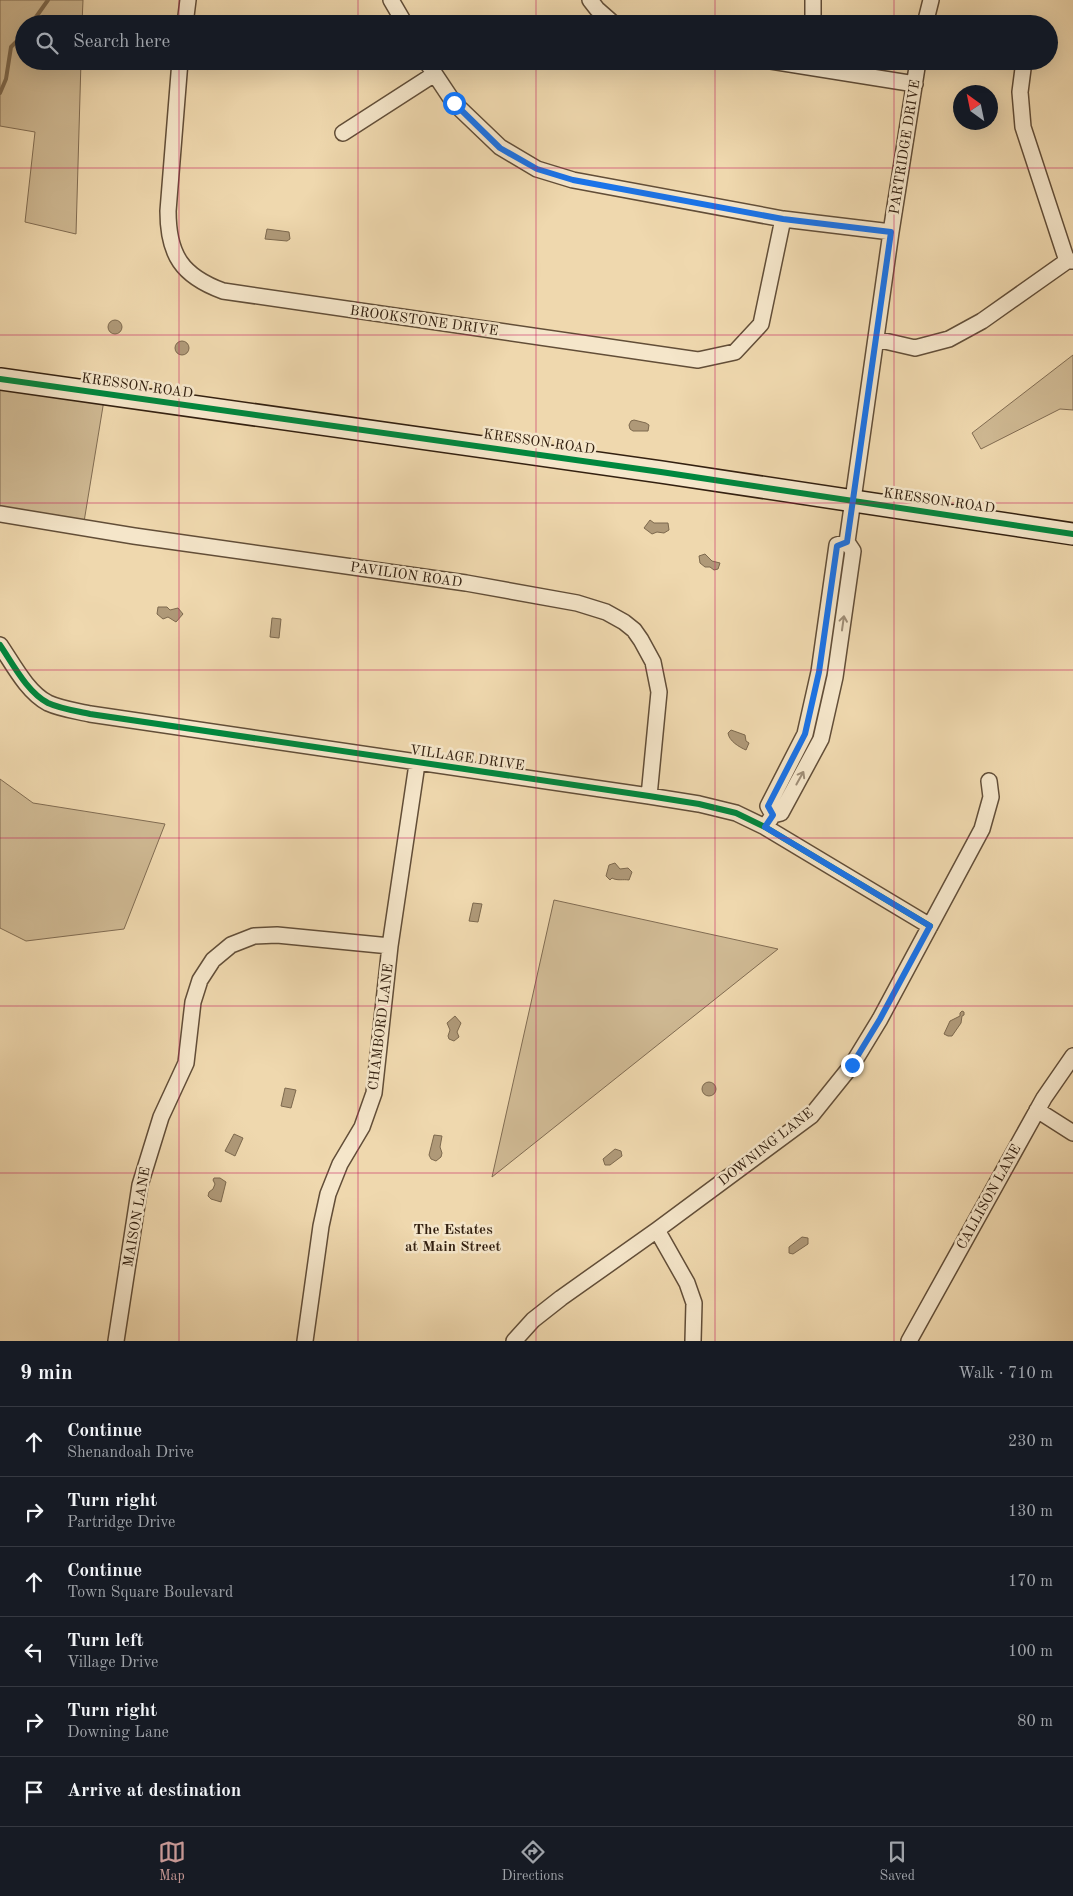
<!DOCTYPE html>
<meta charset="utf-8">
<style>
:root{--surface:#171b24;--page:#242831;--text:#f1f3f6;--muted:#9ea1a6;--line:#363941;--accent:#c59692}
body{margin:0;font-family:"Old Standard TT",serif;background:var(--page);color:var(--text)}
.compass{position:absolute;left:953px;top:85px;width:45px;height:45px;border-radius:50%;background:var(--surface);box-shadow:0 5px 20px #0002;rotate:327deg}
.stop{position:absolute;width:15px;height:15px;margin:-11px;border:4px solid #1a73e8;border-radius:50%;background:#fff}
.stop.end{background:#1a73e8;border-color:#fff;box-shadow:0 1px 5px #0008}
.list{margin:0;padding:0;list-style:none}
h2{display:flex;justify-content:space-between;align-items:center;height:65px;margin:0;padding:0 20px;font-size:21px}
h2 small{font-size:16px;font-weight:400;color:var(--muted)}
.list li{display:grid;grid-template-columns:32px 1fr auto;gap:15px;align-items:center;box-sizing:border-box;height:70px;padding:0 20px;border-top:1px solid var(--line)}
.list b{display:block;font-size:19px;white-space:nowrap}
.list p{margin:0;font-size:16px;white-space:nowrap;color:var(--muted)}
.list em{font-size:16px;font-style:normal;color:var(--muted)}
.icon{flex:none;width:28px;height:28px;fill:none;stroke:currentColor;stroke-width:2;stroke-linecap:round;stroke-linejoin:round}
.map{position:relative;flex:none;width:1073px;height:1341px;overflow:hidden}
.search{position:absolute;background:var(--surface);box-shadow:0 5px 20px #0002;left:15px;right:15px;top:15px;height:55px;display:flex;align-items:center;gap:12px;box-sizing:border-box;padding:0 18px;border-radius:28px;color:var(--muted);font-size:19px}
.sheet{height:485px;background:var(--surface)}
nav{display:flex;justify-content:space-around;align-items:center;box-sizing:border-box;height:70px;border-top:1px solid var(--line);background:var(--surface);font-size:14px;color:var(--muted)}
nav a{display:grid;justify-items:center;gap:2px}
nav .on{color:var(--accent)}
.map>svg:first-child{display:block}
</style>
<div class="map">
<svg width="1073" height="1341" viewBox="0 0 1073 1341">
<rect width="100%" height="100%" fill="#efd8ae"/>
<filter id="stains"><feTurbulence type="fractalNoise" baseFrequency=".004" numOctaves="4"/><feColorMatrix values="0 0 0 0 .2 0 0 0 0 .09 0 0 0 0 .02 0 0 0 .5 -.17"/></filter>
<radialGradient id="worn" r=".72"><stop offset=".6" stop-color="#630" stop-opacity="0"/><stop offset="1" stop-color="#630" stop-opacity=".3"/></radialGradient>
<path fill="#cfb993" stroke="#816c52" d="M0 0H83L82 24H24V61H81L76 234 25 222 35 132 0 126Z
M1073 355V410L1060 409 981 449 972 433Z
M0 379 105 394 83 528 0 514Z
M0 779 33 803 165 824 124 929 26 941 0 928Z
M554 900 778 949 492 1177Z"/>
<path fill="#af9978" stroke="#7d694e" d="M267 229 289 232 290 239 287 241 265 239Z
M108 327a7 7 0 1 1 14 0a7 7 0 1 1-14 0Z
M175 348a7 7 0 1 1 14 0a7 7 0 1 1-14 0Z
M634 420 646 423 649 425 648 431H633L630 429 629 425 631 421Z
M650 520 654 523H668L669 530 664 533 657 532 652 534 644 528Z
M705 554 712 561 720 563 718 569 714 570 710 567H705L700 563 699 556Z
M158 607H167L170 610 178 608 183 614 176 622 168 617 163 619 157 614Z
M272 618 281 619 279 638 270 637Z
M731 730 745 735 746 741 749 743 746 750C739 747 729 741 728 733Z
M615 863 620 869 628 868 632 872 629 880C623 879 617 881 612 878L610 880 606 876 609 865Z
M473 903 482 904 478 922 469 921Z
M962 1011 964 1012V1015L962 1016 961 1023 952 1036H948L944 1034 950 1021 960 1016V1013Z
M455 1016 461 1023 457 1032 459 1037 454 1041 449 1039 448 1036 450 1030 447 1023Z
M702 1089a7 7 0 1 1 14 0a7 7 0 1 1-14 0Z
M285 1088 296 1090 291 1108 281 1106Z
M234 1134 243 1138 235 1156 225 1151Z
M434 1135 442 1136 440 1147 442 1153 441 1157 436 1161 431 1159 429 1155Z
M615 1149 621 1151 622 1156 610 1165H605L603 1159Z
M214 1178H220L226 1182 221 1202 211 1199 208 1196 209 1192 213 1189 215 1184 213 1180Z
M802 1237 808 1238V1244L793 1254 789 1253V1247Z"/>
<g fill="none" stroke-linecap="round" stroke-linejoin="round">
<path stroke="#7d694e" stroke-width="4" d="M31 24 48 0
M0 93 6 79 11 47 24 34"/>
<defs>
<path id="minor" d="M391 0 405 24
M590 0 597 9 614 24
M185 24 188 0
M813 24V0
M925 24 931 0
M180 61 168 211C168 255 182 276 223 291L698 360 735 352 761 324 783 219
M426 61 454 103 500 147 537 169 573 180 783 219 891 232
M771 61 915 84
M1024 61 1020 92 1023 127 1067 261
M343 133 433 75
M876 339 915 348 949 339 982 321 1067 261H1073
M0 514 134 536 466 583 577 603 606 612 624 622 634 630 641 640 653 662 659 692 649 796
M0 645C13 664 27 692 48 703 61 709 77 711 90 714L649 796 699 804 736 813 765 827 930 926
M773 815 768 806 805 734 819 672 837 545 847 542
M765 827 773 815 781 813 821 739 835 677 853 551 847 542 891 232 918 61
M1037 1110 1073 1133
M657 1230 687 1283 694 1303 693 1341
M116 1341 140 1185 161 1117 186 1063 193 1002 200 980 213 960 231 945 254 936 277 935 390 946
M305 1341 321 1226 328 1194 340 1164 362 1127 374 1093 390 946 417 764
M514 1341 533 1320 561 1298 657 1230 811 1116 852 1065 880 1019 982 829 991 797 989 781
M909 1341 1044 1098 1073 1056"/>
<path id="secondary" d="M0 379 661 472 1073 534"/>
</defs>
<use href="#minor" stroke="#624e38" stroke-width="18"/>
<use href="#secondary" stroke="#332010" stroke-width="24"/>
<use href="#minor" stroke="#f5e6ca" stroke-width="15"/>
<use href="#secondary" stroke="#f5e6ca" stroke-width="21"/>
<defs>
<path id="cycleway" d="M0 379 661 472 1073 534
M0 645C13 664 27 692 48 703 61 709 77 711 90 714L649 796 699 804 736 813 765 827 930 926"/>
</defs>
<use href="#cycleway" stroke="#f5e6ca" stroke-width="9"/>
<use href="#cycleway" stroke="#00873e" stroke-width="6"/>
</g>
<defs><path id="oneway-shaft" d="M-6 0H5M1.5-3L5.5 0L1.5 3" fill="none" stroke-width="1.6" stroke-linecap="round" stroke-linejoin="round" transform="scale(1.25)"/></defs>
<g stroke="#9e8d76">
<use href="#oneway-shaft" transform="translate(843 623) rotate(-82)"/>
<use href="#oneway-shaft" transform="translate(800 778) rotate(-61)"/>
</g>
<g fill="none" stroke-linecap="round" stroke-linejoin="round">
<path stroke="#1a73e8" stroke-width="6" d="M454 103 500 148 537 169 573 180 783 219 891 232 847 542 837 546 819 672 805 734 768 806 773 815 765 827 930 926 880 1019 852 1065"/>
</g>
<path fill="none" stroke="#c2185b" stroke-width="1" stroke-opacity="0.55" d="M179 0V24M358 0V24M536 0V24M715 0V24M894 0V24M179 61V1341M358 61V1341M536 61V1341M715 61V1341M894 61V1341M0 168H1073M0 335H1073M0 503H1073M0 670H1073M0 838H1073M0 1006H1073M0 1173H1073"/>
<g text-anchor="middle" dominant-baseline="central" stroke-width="5" stroke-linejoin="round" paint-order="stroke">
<g font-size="14" fill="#332010" stroke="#f5e6ca">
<text transform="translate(905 147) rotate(-81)">PARTRIDGE DRIVE</text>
<text transform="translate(424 321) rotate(8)">BROOKSTONE DRIVE</text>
<text transform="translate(137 386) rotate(8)">KRESSON ROAD</text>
<text transform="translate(539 442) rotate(8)">KRESSON ROAD</text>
<text transform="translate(939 501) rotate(8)">KRESSON ROAD</text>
<text transform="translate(406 575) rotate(8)">PAVILION ROAD</text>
<text transform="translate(467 758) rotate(8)">VILLAGE DRIVE</text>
<text transform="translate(381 1027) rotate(-83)">CHAMBORD LANE</text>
<text transform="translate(766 1147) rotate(-38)">DOWNING LANE</text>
<text transform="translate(989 1197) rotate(-61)">CALLISON LANE</text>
<text transform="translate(137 1217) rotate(-80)">MAISON LANE</text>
</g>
<g font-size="15" font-weight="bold" fill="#332010" stroke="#f5e6ca">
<text x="453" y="1230">The Estates<tspan x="453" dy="17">at Main Street</tspan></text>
</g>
</g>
<rect width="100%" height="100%" filter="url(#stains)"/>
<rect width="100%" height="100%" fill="url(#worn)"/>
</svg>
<svg class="compass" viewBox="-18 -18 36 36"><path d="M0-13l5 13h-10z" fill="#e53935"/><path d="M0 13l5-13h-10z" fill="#9ea1a6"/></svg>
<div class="stop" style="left:454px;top:103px"></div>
<div class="stop end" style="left:852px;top:1065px"></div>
<div class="search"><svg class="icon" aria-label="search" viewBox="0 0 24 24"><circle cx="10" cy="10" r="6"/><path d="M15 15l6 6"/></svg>Search here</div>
</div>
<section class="sheet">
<h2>9 min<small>Walk · 710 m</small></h2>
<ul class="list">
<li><svg class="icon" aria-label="ahead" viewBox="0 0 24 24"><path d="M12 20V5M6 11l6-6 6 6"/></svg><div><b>Continue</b><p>Shenandoah Drive</p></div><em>230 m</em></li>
<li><svg class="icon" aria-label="right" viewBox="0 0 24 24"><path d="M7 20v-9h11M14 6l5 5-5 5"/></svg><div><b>Turn right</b><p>Partridge Drive</p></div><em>130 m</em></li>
<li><svg class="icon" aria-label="ahead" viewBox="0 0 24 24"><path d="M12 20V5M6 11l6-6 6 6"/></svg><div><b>Continue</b><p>Town Square Boulevard</p></div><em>170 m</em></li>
<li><svg class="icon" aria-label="left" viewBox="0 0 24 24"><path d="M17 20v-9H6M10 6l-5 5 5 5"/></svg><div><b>Turn left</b><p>Village Drive</p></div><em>100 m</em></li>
<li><svg class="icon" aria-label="right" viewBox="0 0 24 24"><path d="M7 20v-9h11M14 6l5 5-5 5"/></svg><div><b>Turn right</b><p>Downing Lane</p></div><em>80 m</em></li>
<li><svg class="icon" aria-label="arrive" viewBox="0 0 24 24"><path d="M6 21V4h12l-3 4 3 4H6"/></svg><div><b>Arrive at destination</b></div></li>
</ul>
</section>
<nav>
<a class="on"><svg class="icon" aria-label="map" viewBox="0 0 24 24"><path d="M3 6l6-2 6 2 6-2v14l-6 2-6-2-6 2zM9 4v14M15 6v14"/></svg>Map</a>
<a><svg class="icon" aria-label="directions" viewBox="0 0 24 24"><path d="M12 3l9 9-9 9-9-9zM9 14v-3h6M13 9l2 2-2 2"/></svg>Directions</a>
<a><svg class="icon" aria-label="saved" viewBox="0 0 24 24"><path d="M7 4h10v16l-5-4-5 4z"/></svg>Saved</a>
</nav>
